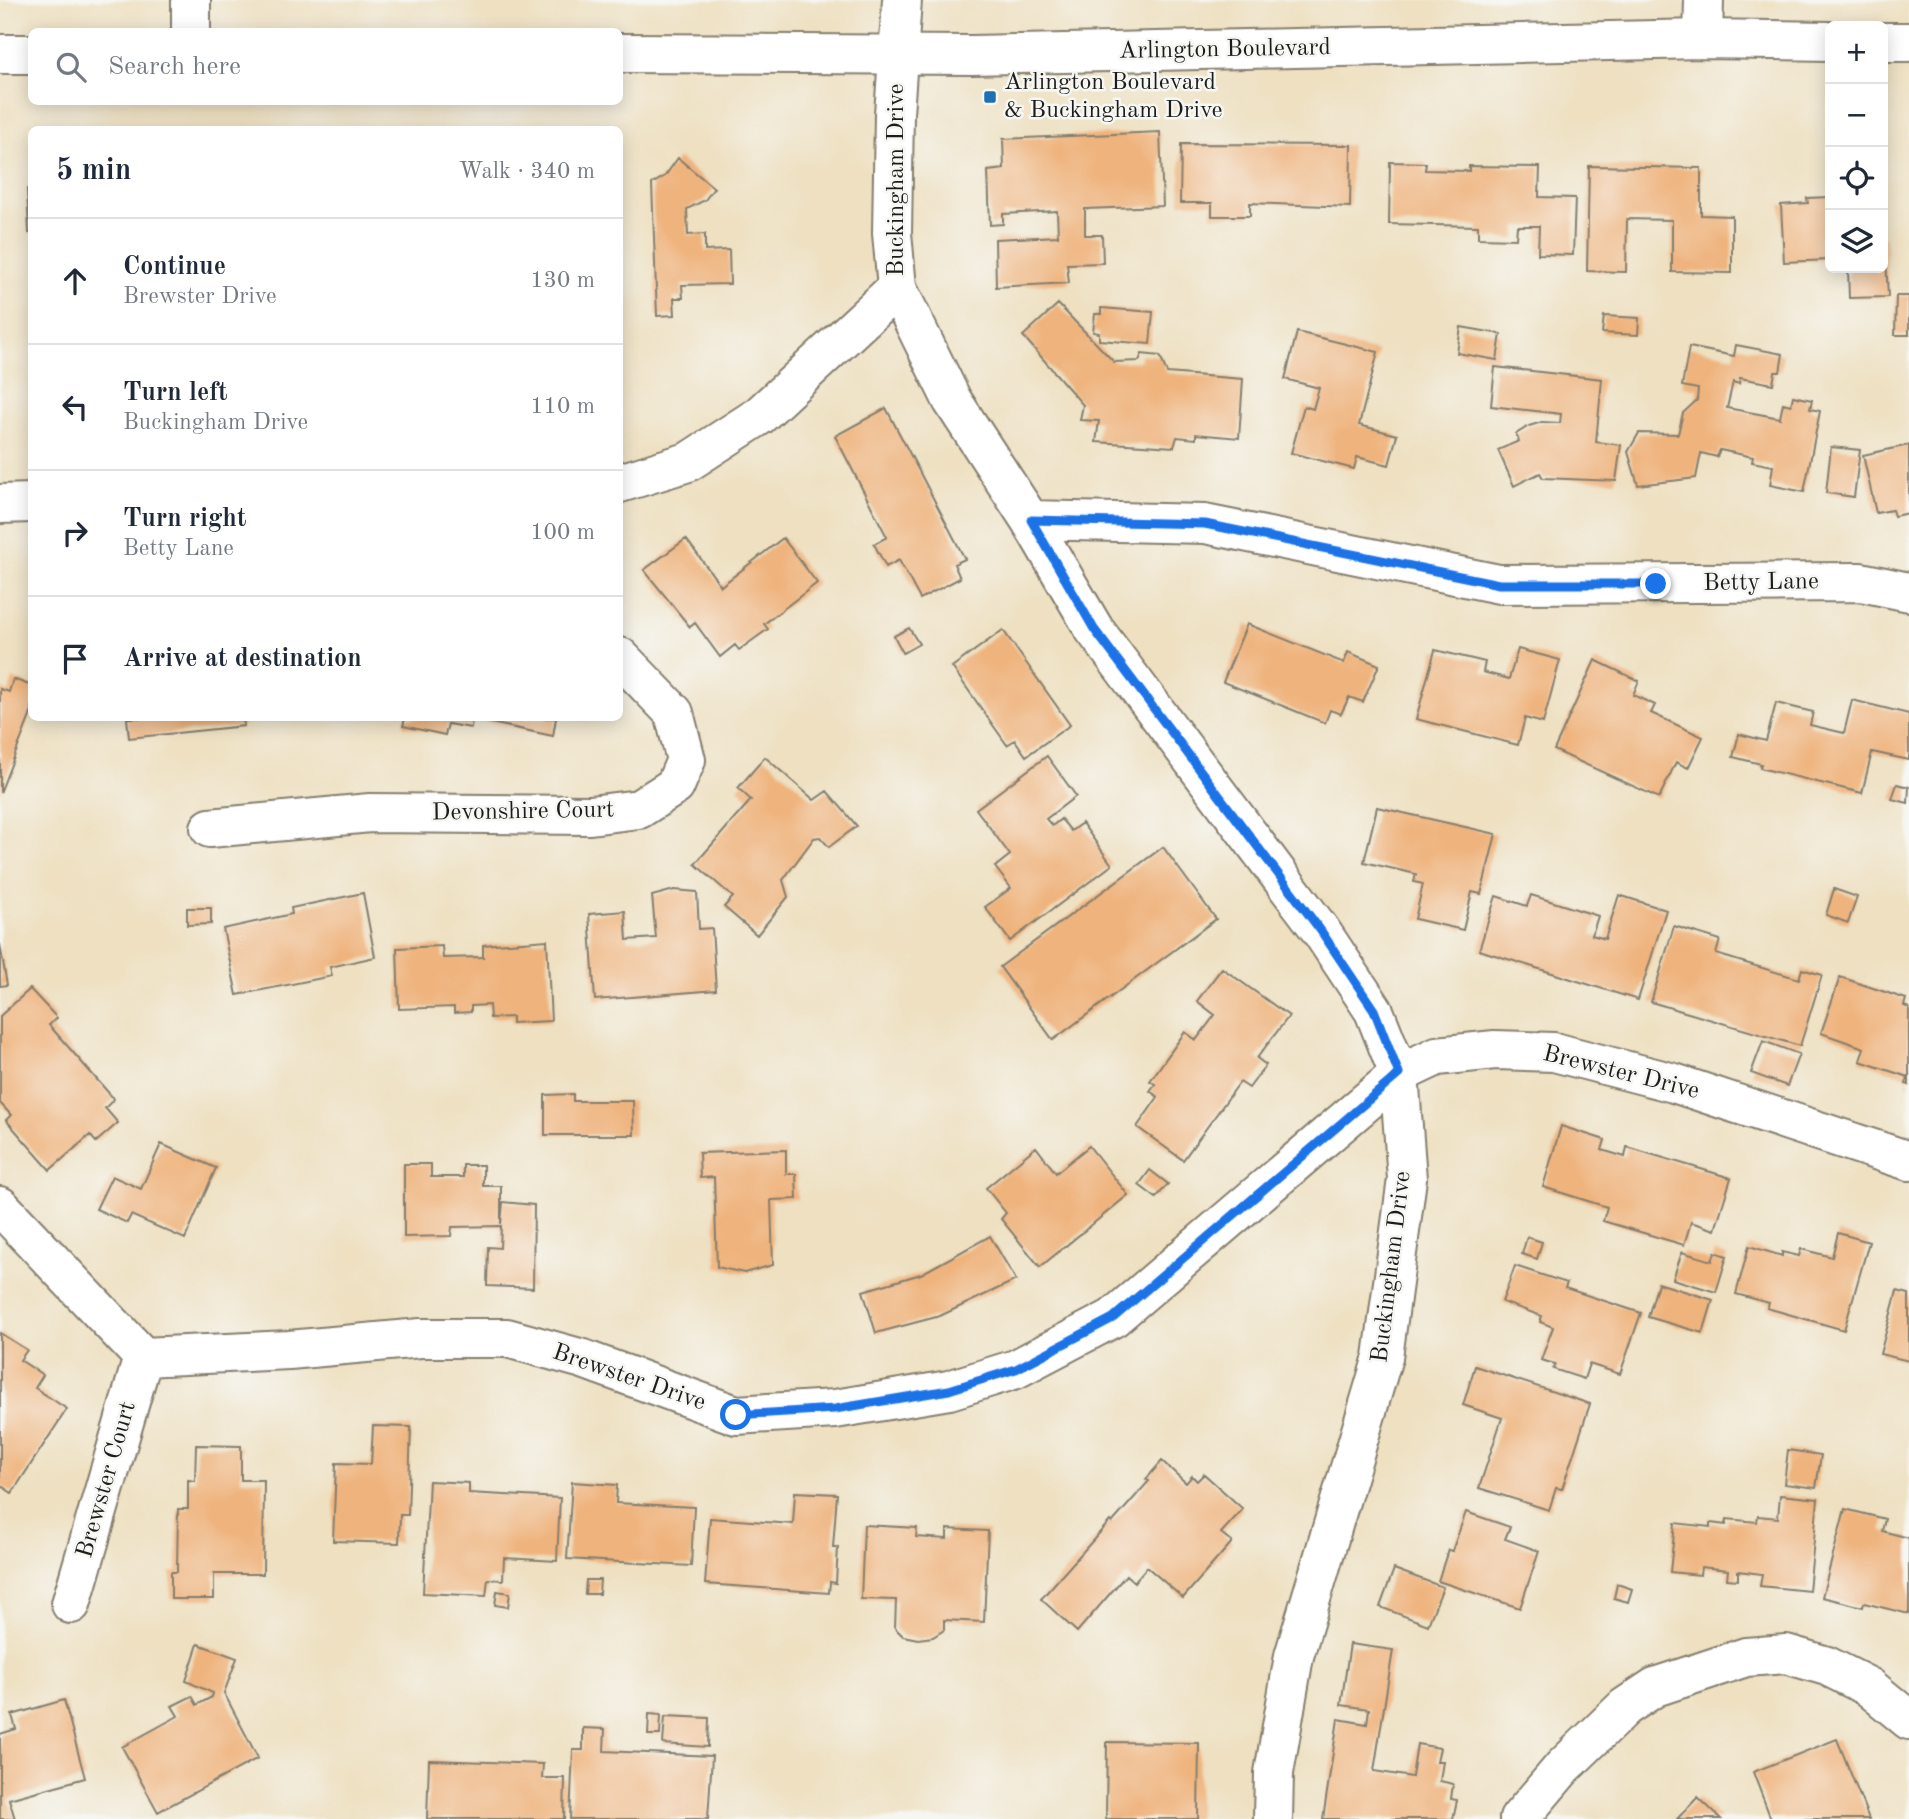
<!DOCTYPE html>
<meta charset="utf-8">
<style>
:root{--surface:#fff;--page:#f2f2f3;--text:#1f2937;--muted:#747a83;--line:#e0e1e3}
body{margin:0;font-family:"Old Standard TT",serif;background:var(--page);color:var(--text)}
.controls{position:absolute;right:21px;top:21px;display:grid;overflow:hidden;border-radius:10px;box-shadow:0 4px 18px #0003}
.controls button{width:63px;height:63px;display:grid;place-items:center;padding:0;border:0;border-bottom:2px solid var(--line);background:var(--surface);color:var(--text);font:35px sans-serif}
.stop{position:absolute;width:21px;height:21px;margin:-16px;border:5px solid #1a73e8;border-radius:50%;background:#fff}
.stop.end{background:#1a73e8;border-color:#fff;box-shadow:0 2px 7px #0008}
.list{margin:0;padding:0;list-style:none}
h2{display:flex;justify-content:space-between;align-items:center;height:91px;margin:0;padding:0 28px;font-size:30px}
h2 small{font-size:23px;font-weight:400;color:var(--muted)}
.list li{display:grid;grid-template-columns:46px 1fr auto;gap:21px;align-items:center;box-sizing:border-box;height:126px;padding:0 28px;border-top:2px solid var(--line)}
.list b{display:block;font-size:26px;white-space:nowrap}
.list p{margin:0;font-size:23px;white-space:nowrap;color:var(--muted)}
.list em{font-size:23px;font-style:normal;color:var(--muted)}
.icon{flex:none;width:38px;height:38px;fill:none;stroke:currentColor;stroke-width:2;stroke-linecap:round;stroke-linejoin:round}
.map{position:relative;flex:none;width:1909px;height:1819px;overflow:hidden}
.search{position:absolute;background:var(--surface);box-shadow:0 4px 18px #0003;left:28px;top:28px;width:595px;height:77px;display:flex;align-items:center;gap:18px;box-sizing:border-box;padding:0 24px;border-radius:10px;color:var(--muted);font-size:26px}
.panel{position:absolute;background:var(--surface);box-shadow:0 4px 18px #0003;left:28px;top:126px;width:595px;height:595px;border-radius:10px}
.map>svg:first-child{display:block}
</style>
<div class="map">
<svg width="1909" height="1819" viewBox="0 0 1909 1819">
<rect width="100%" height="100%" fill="#f6f6f2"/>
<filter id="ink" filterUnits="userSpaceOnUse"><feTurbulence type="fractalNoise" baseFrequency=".0143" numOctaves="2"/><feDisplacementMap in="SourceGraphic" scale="14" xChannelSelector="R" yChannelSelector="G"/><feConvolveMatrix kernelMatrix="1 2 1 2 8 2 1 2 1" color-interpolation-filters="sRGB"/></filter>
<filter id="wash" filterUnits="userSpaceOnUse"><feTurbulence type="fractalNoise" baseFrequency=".00686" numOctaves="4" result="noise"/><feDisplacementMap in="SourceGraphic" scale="28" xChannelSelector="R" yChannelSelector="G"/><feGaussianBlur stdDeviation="1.57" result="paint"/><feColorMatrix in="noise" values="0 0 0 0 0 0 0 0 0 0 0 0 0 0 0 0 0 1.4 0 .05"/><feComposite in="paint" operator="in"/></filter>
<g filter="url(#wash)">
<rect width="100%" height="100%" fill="#eee0c1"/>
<g id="blocks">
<path fill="#efb37d" d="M1160 132 1163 206 1085 209V235H1102L1103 263 1067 264 1069 283 996 287 995 239 1058 236 1057 211 1003 214V224L990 225 988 171 1004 169 1003 139Z
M1181 144 1351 145 1350 207 1250 203V216H1212V203H1180Z
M678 158 714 188 705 200 687 209 688 235 705 234V251L729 250 730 284 682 285 683 298H674L675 315 657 316 652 184 665 176Z
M1390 162 1426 163 1425 170 1469 171V166L1540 167 1539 197 1575 198 1573 255 1538 254 1539 226H1517L1516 239 1478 238V226L1389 224Z
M1589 166 1701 168V215L1732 216V273L1672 272V220L1627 219 1626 272 1587 271Z
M32 188V233H29L27 189Z
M1830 197V260L1784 262 1781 205 1808 203 1807 198Z
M1883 236H1885L1888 297 1849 298 1848 268H1883Z
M1896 296H1909V335H1895Z
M1058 304 1114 362 1139 361 1142 354 1160 356 1167 373 1243 379 1239 438 1196 434V439L1177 437 1174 447 1096 442 1099 421 1080 420 1083 405 1023 336Z
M1101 308 1153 312 1150 344 1099 340V333L1093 332 1095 314H1101Z
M1604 316 1639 318 1638 335 1602 333Z
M1461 327 1501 334 1497 360 1457 353Z
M1297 332 1378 352 1359 425 1397 435 1389 465 1357 457 1354 469 1291 453 1304 406 1313 409 1319 388 1285 379Z
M1736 345 1783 354 1780 372H1775L1773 384 1740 378 1739 384 1733 382 1727 408 1780 418 1783 403 1791 405 1793 396 1812 400 1810 409 1820 411 1804 492 1770 485 1773 466 1752 462 1753 457 1720 450 1717 457 1701 453 1696 478 1638 485 1628 452 1639 433 1678 434 1683 413 1697 400 1698 389 1682 386 1689 347 1734 356Z
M1495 367 1602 379 1596 442 1621 445 1616 481 1543 478 1540 473 1514 486 1498 450 1519 441 1516 434 1529 426 1542 422 1560 423 1561 414 1491 406Z
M886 408 965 559 954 564 960 578 920 599 899 560 886 567 874 544 887 537 835 436Z
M1909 445V513L1894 516 1892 510 1876 513 1863 455Z
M1831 447 1860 450 1854 497 1826 493Z
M783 538 817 583 764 624 768 629 739 650 735 645 720 657 695 623 690 627 644 570 686 539 721 586Z
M1247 624 1344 663 1348 652 1379 665 1363 702 1349 697 1341 714 1330 710 1325 723 1223 682Z
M909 628 919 644 903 653 894 636Z
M1003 630 1070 725 1026 756 1015 740 1007 745 952 667Z
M1518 649 1560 660 1543 723 1525 718 1518 745 1416 719 1435 650 1485 662 1483 672 1509 679Z
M1595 660 1639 681 1633 695 1655 705 1651 713 1703 737 1688 768 1676 762 1659 798 1554 750Z
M13 679 32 686V711L0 793V689L9 692Z
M1852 700 1909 714V760L1872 752 1862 793 1760 768 1761 764 1733 757 1739 734 1766 741 1776 703 1813 712 1810 725 1844 733Z
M127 718H243L244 726 129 738Z
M405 718H556L553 736 472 719 471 728 448 724 445 735 403 726Z
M1047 756 1076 796 1046 819 1052 826 1061 819 1071 831 1082 823 1112 865 1010 941 985 907 1011 888 995 867 1010 855 976 809Z
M765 757 814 800 827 791 857 826 829 847 820 837 814 838 783 880 788 897 757 935 724 907 733 897 695 864 751 800 738 788Z
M1897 784 1909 787 1908 803 1892 799Z
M1377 807 1496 834 1481 894 1472 892 1463 930 1415 919 1423 884 1414 882 1416 874 1364 862Z
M1163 847 1216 919 1053 1040 1000 967Z
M1834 889 1857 897 1848 923 1826 915Z
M674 890 697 892 699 929 712 928 716 990 595 1000 589 914 625 911 627 940 656 938 652 896Z
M363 893 375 957 330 967 332 976 237 995 223 929 292 914 291 908Z
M1531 895 1598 916 1592 935 1605 939 1619 895 1666 910 1638 1000 1479 950 1496 896 1527 906Z
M187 908H211V924L187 925Z
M1674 926 1720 940 1716 954 1799 979 1802 969 1822 975 1800 1046 1651 1002Z
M547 940 551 1021 512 1023V1017L490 1018 489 1005 471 1006V1012L454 1013V1007L399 1009 397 948 442 946 443 958 483 957V945Z
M0 944 7 985 0 986Z
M1222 968 1289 1016 1257 1058 1266 1065 1249 1088 1240 1082 1183 1160 1137 1127 1158 1097 1150 1091 1155 1084 1150 1081 1185 1032 1196 1040 1215 1015 1197 1001Z
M1840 977 1906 999 1904 1006 1909 1008V1085L1906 1084 1908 1077 1860 1061 1864 1048 1821 1033Z
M30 989 57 1018 49 1025 114 1099 105 1108 118 1123 96 1142 90 1135 50 1170 6 1120 11 1115 0 1103V1016Z
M1763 1041 1799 1054 1787 1086 1751 1073Z
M573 1094V1101H633L634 1135H545V1095Z
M1561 1126 1605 1140 1602 1150 1625 1157 1627 1147 1731 1178 1715 1230 1691 1222 1684 1245 1603 1221 1607 1207 1543 1187Z
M161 1144 216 1168 185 1239 131 1215 127 1223 96 1209 112 1176 141 1189Z
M1089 1146 1128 1195 1040 1267 1001 1219 1006 1213 986 1188 1036 1147 1056 1173Z
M786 1150V1174H796L797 1199 771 1200 773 1265 744 1273 717 1267 714 1177 700 1178 699 1153Z
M404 1164H431V1177H463V1165H483V1186H501V1224L503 1202 534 1205 533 1288 487 1286 488 1247 500 1248 501 1226 452 1227 451 1236 404 1237Z
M1150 1170 1168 1184 1156 1198 1139 1185Z
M1838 1233 1869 1242 1844 1330 1767 1308 1769 1303 1736 1294 1749 1246 1782 1256V1252L1799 1256 1801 1249 1832 1257Z
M990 1236 1016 1280 940 1316 876 1333 863 1291 921 1274Z
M1527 1237 1542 1242 1537 1259 1522 1254Z
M1682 1252 1712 1261 1715 1252 1727 1256 1716 1292 1673 1279Z
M1515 1266 1567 1283 1565 1288 1641 1313 1620 1374 1589 1364 1584 1379 1553 1369 1555 1364 1541 1360 1553 1327 1540 1322 1542 1316 1502 1302Z
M1658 1283 1713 1300 1703 1333 1648 1317Z
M1897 1291 1909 1294V1361L1880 1354Z
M0 1333 27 1350 20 1360 43 1375 35 1388 67 1409 12 1493 0 1485Z
M1475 1366 1590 1404 1562 1489 1556 1488 1549 1510 1479 1488 1502 1418 1463 1405Z
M373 1426 411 1427 408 1515H400L399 1543 333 1541 336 1463 371 1464Z
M196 1445 241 1446V1480H264L263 1574H214V1599H171V1572H177L178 1509H188V1480L195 1481Z
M1788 1450 1821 1455 1816 1488 1784 1484Z
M1162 1461 1186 1483 1192 1476 1197 1481 1204 1474 1243 1509 1221 1533 1232 1542 1183 1598 1147 1567 1134 1582 1126 1575 1077 1632 1041 1599 1110 1521 1112 1523 1149 1481 1146 1479Z
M429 1481 469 1483V1493L560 1498 557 1561 504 1558 503 1580 488 1579 486 1596 423 1593Z
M572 1482 617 1485 616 1503 694 1507 691 1566 567 1559Z
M795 1492 837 1494 833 1547H838L836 1583 830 1582 829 1593 705 1584 710 1518 793 1524Z
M1780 1495 1818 1499 1809 1591 1760 1586 1762 1574 1738 1571V1580L1727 1579 1728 1570 1701 1567 1700 1575 1670 1572 1675 1523 1710 1527V1523L1726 1525 1727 1519 1757 1522 1758 1516 1778 1518Z
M1845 1509 1885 1519 1882 1531 1909 1538V1614L1864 1603 1863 1607 1822 1597Z
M1466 1512 1510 1527 1505 1539 1539 1551 1520 1608 1438 1581 1448 1550 1452 1551Z
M864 1525 917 1528 916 1537 947 1539V1529L988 1531 984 1622 944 1620V1630L933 1637 918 1639 903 1636 895 1628 896 1600 861 1599Z
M1394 1569 1443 1587 1428 1625 1380 1607Z
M586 1580H600L599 1594H585Z
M1617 1584 1632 1589 1628 1602 1614 1598Z
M497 1591 510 1593 508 1607 495 1605Z
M198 1644 237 1658 224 1693 258 1758 158 1812 122 1747 178 1716 172 1706 192 1696 197 1705 212 1697 213 1693 186 1681Z
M1350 1644 1393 1650 1374 1771 1412 1777 1417 1744 1440 1748 1437 1761H1443L1440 1781 1453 1784 1451 1799 1457 1800 1453 1819H1323L1338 1719 1367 1724 1369 1709 1341 1705Z
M64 1700 85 1778 9 1799 15 1819H0V1734L16 1729 12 1715Z
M649 1714 661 1715 660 1735H648Z
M665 1716 709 1718 708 1747 663 1744Z
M583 1728 605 1729 604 1751 712 1756 708 1819H570L573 1750H583Z
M1837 1739 1869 1819H1771L1753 1772Z
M1107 1742 1199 1743 1198 1819H1106Z
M429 1760 543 1764 542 1778H565L564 1819H427Z
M1698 1797 1721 1819H1677Z"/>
</g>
</g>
<g filter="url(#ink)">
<use href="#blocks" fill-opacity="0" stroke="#857e6e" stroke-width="2"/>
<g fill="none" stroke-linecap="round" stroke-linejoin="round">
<defs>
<path id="minor" d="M902 0 894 114 892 233 897 288 952 400 1030 520 1094 629 1321 931 1374 1011 1399 1074 1407 1179 1383 1357 1294 1656 1274 1773 1273 1819
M191 32V0
M1703 39 1704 0
M620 483 688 462 759 416 897 288
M0 504 32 503
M1030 520 1205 524 1499 584 1861 582 1909 592
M210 828 370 813 590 815 639 809 675 786 686 760 674 713 620 657
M0 1206 143 1357 289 1350 421 1338H507L583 1359 736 1415 835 1409 949 1390 1016 1369 1113 1318 1399 1074 1437 1056 1495 1050 1554 1052 1674 1083 1909 1161
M71 1604 143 1357
M1519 1819 1563 1767 1625 1707 1655 1687 1746 1657 1786 1654 1827 1666 1869 1687 1909 1720"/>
<path id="major" d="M1883 42H1909
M620 53 972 55 1703 39 1830 41
M0 54H32"/>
</defs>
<use href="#minor" stroke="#857e6e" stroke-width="42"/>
<use href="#major" stroke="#857e6e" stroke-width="42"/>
<use href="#minor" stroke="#fff" stroke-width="38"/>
<use href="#major" stroke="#fff" stroke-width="38"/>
</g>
</g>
<g fill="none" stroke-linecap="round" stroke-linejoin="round" filter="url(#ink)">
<path stroke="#1a73e8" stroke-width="9" d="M736 1415 835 1409 949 1390 1016 1369 1113 1318 1399 1074 1374 1010 1321 931 1094 629 1031 520 1205 524 1499 584H1656"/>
</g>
<rect fill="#1f6fb2" stroke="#f6f6f2" stroke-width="2.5" x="983" y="90" width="14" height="14" rx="3.5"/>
<g text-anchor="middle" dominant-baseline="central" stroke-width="5" stroke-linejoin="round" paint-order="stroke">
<g font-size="24" fill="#1c1c1c" stroke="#f6f6f2">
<text transform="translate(1225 50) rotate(-1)">Arlington Boulevard</text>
<text transform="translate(897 180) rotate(-90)">Buckingham Drive</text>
<text transform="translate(1761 583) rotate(-1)">Betty Lane</text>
<text transform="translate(523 812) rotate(-1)">Devonshire Court</text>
<text transform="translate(1621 1073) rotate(14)">Brewster Drive</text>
<text transform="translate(1392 1267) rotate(-83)">Buckingham Drive</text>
<text transform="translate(629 1378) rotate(19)">Brewster Drive</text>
<text transform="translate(107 1480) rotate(-74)">Brewster Court</text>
</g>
<g font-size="24" fill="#1c1c1c" stroke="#f6f6f2" text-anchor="start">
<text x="1004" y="83">Arlington Boulevard<tspan x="1004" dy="28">&amp; Buckingham Drive</tspan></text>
</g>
</g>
</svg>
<div class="controls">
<button>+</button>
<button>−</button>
<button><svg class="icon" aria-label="locate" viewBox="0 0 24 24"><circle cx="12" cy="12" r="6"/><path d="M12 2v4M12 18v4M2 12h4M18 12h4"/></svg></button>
<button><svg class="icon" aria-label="layers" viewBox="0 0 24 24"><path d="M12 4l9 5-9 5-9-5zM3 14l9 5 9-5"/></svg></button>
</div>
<div class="stop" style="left:736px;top:1415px"></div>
<div class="stop end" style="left:1656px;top:584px"></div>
<div class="search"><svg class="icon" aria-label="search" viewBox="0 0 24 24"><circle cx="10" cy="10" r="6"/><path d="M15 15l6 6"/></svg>Search here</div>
<section class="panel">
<h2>5 min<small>Walk · 340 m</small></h2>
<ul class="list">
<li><svg class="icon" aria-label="ahead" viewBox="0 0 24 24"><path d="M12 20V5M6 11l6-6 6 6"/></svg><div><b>Continue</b><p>Brewster Drive</p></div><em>130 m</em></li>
<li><svg class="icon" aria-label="left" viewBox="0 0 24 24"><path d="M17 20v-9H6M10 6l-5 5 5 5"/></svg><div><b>Turn left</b><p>Buckingham Drive</p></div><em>110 m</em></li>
<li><svg class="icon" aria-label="right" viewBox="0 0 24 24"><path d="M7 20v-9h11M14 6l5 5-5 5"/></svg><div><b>Turn right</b><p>Betty Lane</p></div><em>100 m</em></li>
<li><svg class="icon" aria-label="arrive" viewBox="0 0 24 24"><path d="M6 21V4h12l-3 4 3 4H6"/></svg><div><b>Arrive at destination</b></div></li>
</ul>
</section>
</div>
